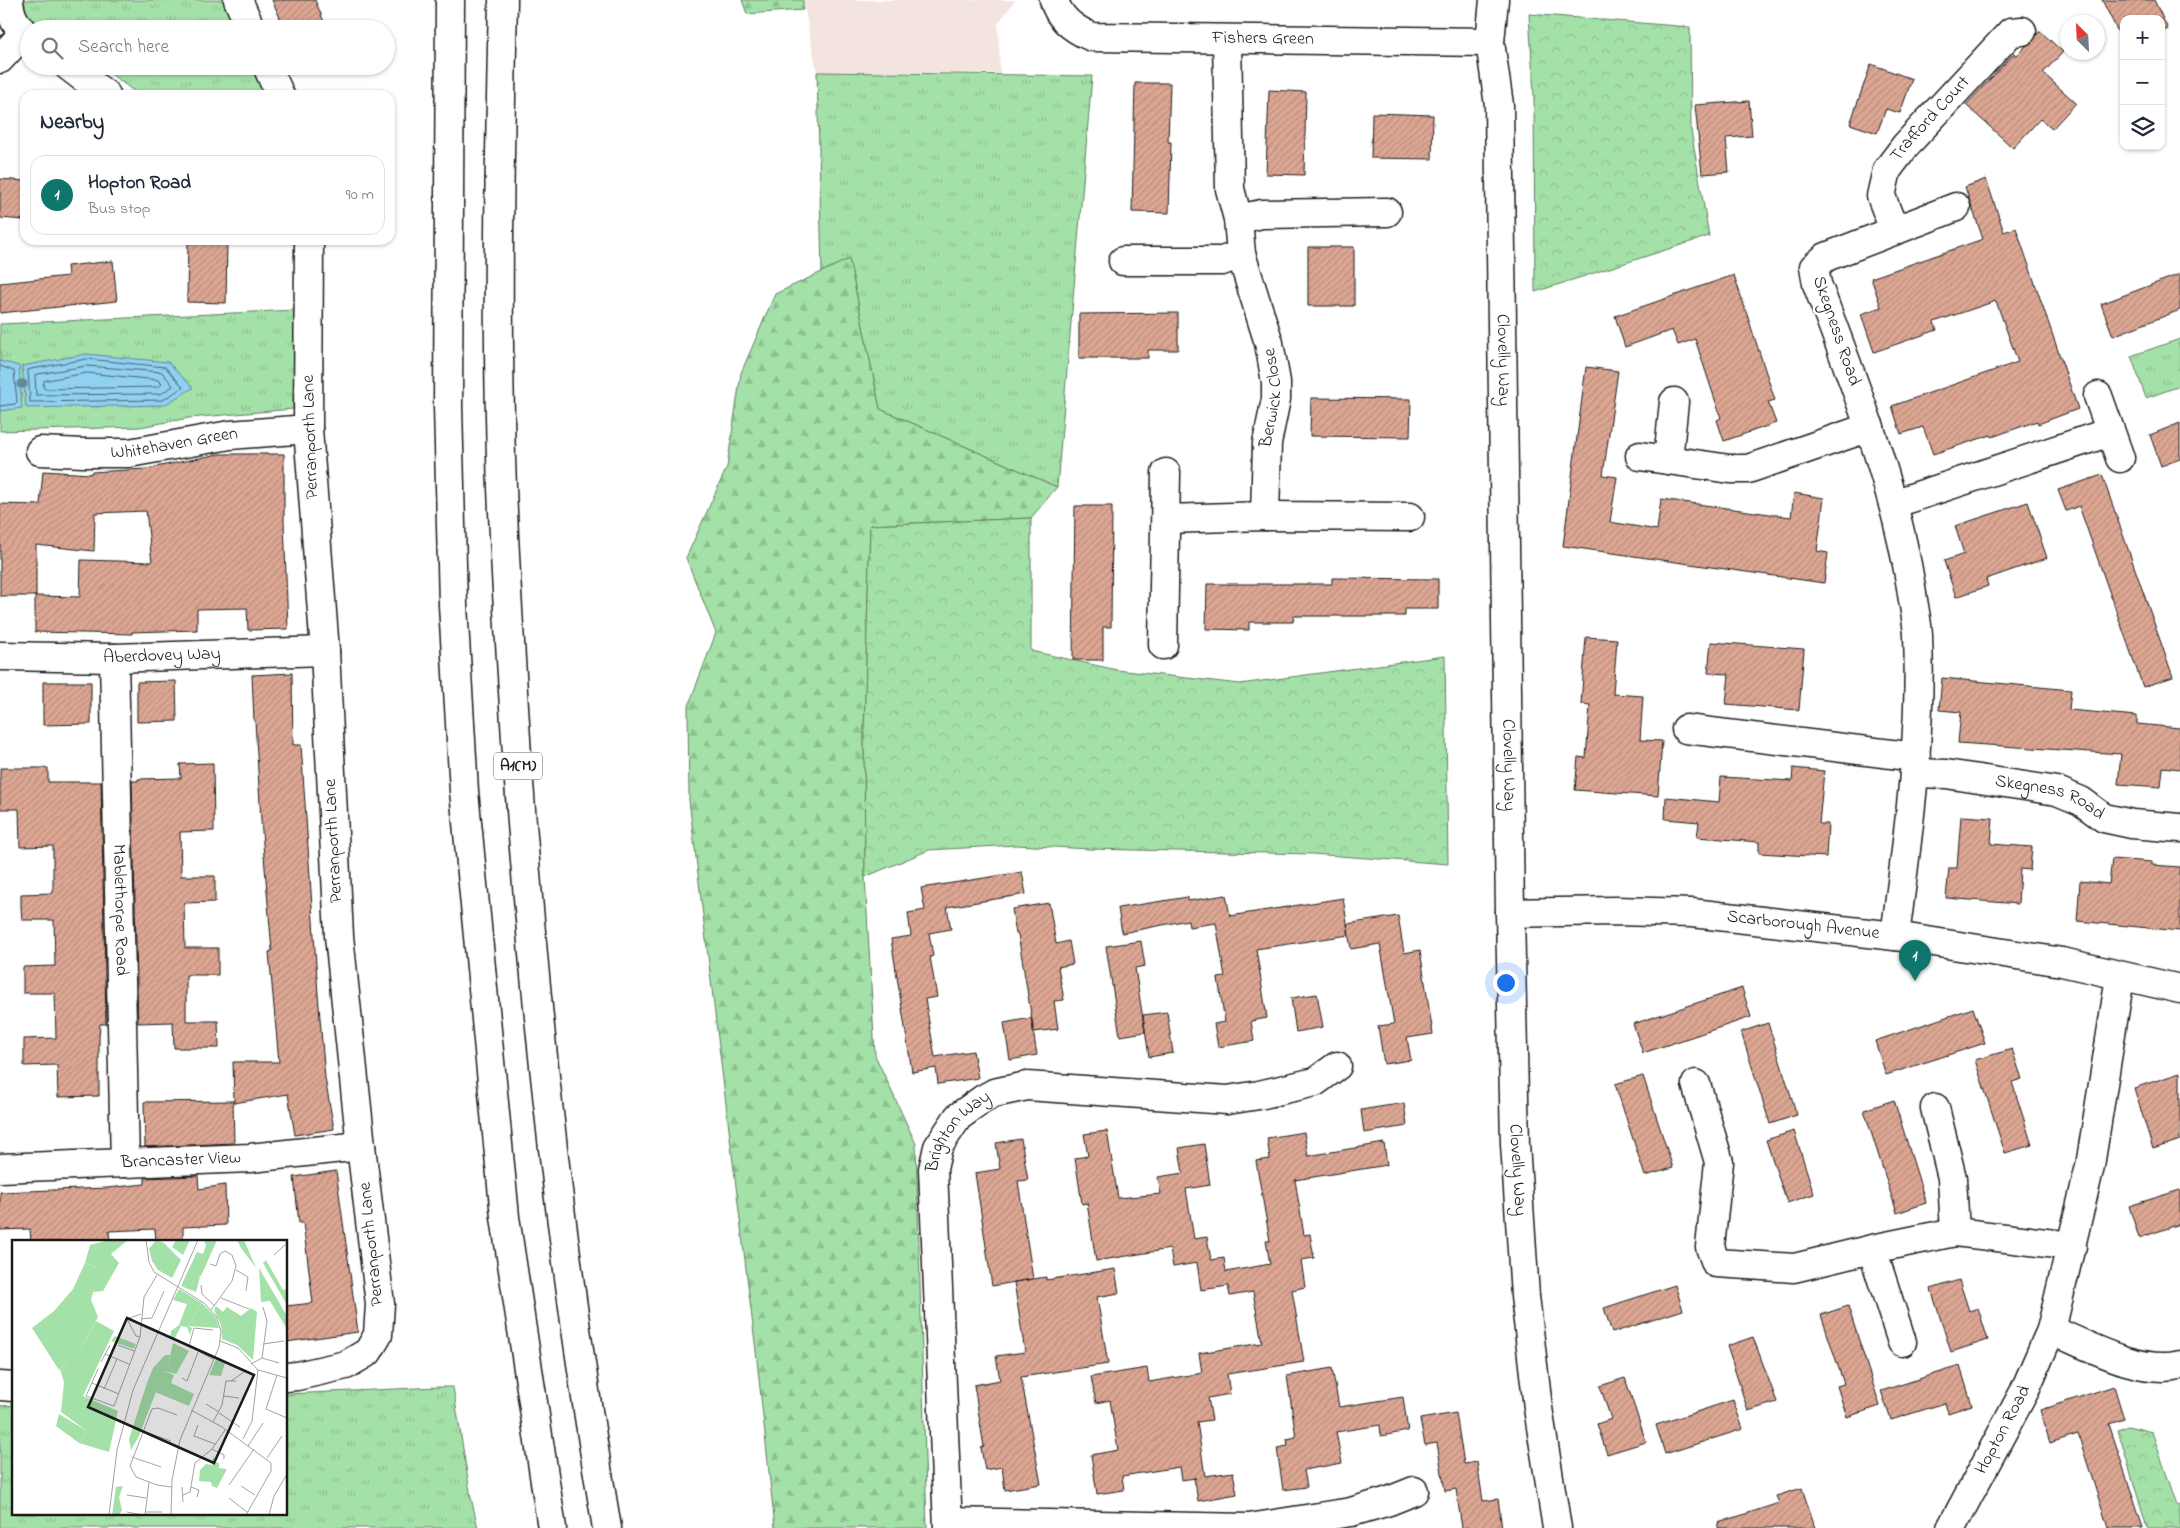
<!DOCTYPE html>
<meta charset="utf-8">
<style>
:root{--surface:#fff;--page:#f6f6f7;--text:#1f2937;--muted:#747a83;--line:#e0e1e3;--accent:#0f766e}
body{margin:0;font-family:"Indie Flower",sans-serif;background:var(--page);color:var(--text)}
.controls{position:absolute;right:15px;top:15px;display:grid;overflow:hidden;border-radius:10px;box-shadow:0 1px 4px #0004}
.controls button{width:45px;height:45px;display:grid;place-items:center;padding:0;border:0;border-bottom:1px solid var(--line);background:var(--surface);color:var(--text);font:25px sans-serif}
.compass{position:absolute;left:2060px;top:15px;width:45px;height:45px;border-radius:50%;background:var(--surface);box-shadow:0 1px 4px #0004;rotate:336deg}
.you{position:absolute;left:1505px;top:982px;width:18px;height:18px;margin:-12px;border:4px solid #fff;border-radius:50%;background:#1a73e8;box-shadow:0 0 0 8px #1a73e833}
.badge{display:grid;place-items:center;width:32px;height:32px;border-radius:50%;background:var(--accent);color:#fff;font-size:16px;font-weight:700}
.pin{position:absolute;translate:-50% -41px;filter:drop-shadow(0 1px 2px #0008)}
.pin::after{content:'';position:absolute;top:26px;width:18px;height:15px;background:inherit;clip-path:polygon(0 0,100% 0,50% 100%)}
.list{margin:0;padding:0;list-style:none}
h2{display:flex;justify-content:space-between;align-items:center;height:65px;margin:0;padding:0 20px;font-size:21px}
h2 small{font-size:16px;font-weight:400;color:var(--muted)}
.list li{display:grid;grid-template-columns:32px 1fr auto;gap:15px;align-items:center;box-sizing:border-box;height:80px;margin:0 10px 10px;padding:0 10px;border:1px solid var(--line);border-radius:15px}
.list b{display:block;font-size:19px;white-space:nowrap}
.list p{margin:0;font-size:16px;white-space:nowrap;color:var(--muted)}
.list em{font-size:16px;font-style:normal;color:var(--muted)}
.icon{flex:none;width:28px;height:28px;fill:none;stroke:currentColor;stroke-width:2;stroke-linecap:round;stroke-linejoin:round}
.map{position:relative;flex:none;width:2180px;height:1528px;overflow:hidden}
.search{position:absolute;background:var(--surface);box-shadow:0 1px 4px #0004;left:20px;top:20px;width:375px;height:55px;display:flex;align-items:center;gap:12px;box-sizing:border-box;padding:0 18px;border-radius:28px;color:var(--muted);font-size:19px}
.panel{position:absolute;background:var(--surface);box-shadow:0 1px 4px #0004;left:20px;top:90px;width:375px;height:155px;border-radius:15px}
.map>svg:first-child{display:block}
</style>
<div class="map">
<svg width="2180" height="1528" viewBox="0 0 2180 1528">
<defs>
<pattern id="grass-tufts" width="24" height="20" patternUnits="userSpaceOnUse" patternTransform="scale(1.25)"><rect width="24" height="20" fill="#a4e1a8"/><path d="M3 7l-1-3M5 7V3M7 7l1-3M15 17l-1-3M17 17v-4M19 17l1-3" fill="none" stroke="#8dc090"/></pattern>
<pattern id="forest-firs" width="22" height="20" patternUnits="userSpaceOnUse" patternTransform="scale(1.25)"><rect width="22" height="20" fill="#a4e1a8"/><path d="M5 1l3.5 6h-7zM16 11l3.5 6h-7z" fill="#8dc090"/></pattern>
<pattern id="park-crowns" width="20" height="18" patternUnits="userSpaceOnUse" patternTransform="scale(1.25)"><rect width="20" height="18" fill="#a4e1a8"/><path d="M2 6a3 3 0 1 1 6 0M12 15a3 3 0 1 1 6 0" fill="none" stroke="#8dc090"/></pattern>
<pattern id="building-hatch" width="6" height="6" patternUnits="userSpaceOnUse" patternTransform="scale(1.25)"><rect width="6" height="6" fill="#dca693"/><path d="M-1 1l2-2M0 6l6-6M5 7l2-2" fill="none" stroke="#bc8e7e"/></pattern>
</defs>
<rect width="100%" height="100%" fill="#fff"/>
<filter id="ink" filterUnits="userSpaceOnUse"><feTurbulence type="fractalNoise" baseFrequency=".02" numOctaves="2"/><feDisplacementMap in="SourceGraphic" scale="10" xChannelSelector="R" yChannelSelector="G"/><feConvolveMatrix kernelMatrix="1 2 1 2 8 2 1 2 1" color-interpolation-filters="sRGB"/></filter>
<g filter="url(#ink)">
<path fill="#f4e4df" d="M803 0H1015L998 24 1000 73 817 72Z"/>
<path fill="url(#grass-tufts)" stroke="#607e62" d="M20 0H225L237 29H35L24 17Z
M100 66H253L266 95H139Z
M817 72 1092 76 1057 487 880 409 849 259 822 272Z
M296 310 293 409 189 418 140 427 0 431V324Z
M2180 339V386L2146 398 2131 356Z
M439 1387H453L471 1498 478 1528H0V1406L14 1405V1514H286V1394Z"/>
<path fill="url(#forest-firs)" stroke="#607e62" d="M742 0H803V10L747 14Z
M849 259 880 409 1057 487 1031 518 870 525 864 731 865 877 875 1055 916 1144 927 1528H775L756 1351 689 800 688 707 716 633 686 558 727 467 741 373 775 294Z"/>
<path fill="url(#park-crowns)" stroke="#607e62" d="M1529 14 1690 27 1691 130 1709 236 1535 292 1534 95Z
M1031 518V651L1117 670 1240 684 1445 656 1448 864 1312 854 1090 849 1016 845 929 850 865 877 864 731 870 525Z
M2128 1426 2152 1432 2177 1505 2180 1504V1528H2147L2118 1430Z"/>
<path fill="#90d0f1" stroke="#62889c" d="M86 354 168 362 193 388 164 405 26 408 22 366Z
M0 361 19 366 22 408 0 411Z"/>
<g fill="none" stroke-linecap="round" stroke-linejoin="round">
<path stroke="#4a6471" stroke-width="1" d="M87 359 165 367 183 387 163 400 30 402 28 370Z
M0 366 14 371 17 402 15 404 0 406
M87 366 162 372 173 386 161 394 36 395 35 375Z
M87 373 158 380 162 384 158 387 45 389 43 387 44 381Z"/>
<path stroke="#62889c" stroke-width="9" d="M21 384H23"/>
</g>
<path fill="url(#building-hatch)" stroke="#1c1c1c" d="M272 0H315L327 29H285Z
M2102 0H2154L2168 29 2161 32V19H2124V44Z
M2040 31 2063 52 2043 73 2076 103 2052 129 2040 119 2013 148 1966 105 2014 53 2016 56 2026 46 2031 43Z
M1871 64 1912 79 1900 113 1886 109 1877 133 1850 124Z
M1135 83H1170L1168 142H1171L1169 213 1132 212Z
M1269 90 1306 92 1304 175 1266 174Z
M1749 101 1752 136 1726 138 1729 172 1702 174 1695 105Z
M1372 113 1433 115 1432 159 1371 158Z
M0 179 25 181 24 220 0 218Z
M1986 179 2004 232 2016 228 2078 409 2038 424 2037 421 1992 437 1991 435 1933 454 1923 427 1901 434 1892 406 2018 362 1996 301 1934 322 1937 330 1874 352 1861 314 1881 307 1871 278 1983 239 1965 187Z
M188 240H227L226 303 187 302Z
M1308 247H1354V306H1308Z
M113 261 117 301 0 313V283L68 276 67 266Z
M2180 274V310L2113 336 2101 304Z
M1734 275 1775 400 1768 402 1776 423 1724 441 1717 420 1721 418 1695 339 1678 345 1672 330 1625 347 1615 316Z
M1178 313V350H1148V358H1079V314Z
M1586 367 1618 371 1603 475 1617 477 1610 522 1657 530 1661 499 1791 517 1794 493 1824 498 1817 551 1828 553 1824 583 1563 546Z
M1311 398 1411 399 1410 437 1310 436Z
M2180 423V459L2161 466 2150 435Z
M219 454H284V521L288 629 248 630 247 608 197 609V630L132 632V634L35 632V596L80 597 81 560 152 562 146 511 95 513 94 551 36 545V596H0V504L40 505 43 471 91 474V472L146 469Z
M2102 475 2173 677 2143 687 2079 506 2066 511 2058 490Z
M2028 502 2047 558 1986 579 1988 586 1956 597 1944 561 1964 554 1955 526Z
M1075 506H1112L1111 627H1103V660H1073Z
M1332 578 1438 579V609H1405V616H1294L1293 622H1249V630L1206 629 1207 584H1332Z
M1586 637 1617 639 1613 694 1643 696 1640 740 1662 741 1658 796 1575 790 1578 757 1586 758 1590 705 1581 704Z
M1711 642 1804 649 1799 710 1726 704 1729 674 1708 673Z
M292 673 293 745H301L318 994 325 1078 334 1129 295 1135 288 1094 234 1103 233 1062H279L269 952 272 951 261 820 255 721H254L252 675Z
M1942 678 2071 690 2069 710 2137 716V724L2180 728V769L2163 767 2161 787 2118 784 2121 754 1958 743 1961 712 1939 710Z
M176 681 177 721 137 722V682Z
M43 682H91V724L43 725Z
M213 763 214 831 180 832 181 876H215V902L184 903 185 948H218V975H186V1021H218L219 1048H174L173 1022 138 1023 132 781H138V779L181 778 180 764Z
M0 768H48V782H101L106 1024H100L99 1038V1096L58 1097 57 1065 24 1066V1039L56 1038 55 993H23V967L55 966 54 920H22L21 907V894L53 893V846L20 847 19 809H0Z
M1793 768 1824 771 1819 824H1828L1826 857 1759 853V842L1697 837 1699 822 1665 819 1666 797 1719 802 1721 777 1792 781Z
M1961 816 1993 818 1991 844 2032 847 2030 870 2020 869 2018 904 1946 898 1949 868H1957Z
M2112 859 2152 862V865L2180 867V931L2077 921 2080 881 2109 884Z
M1022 872 1026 894 947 907 951 929 929 933 933 956 930 957 937 997 925 999 935 1057 973 1051 978 1078 938 1084 936 1068 912 1072 891 939 911 936 908 913 925 910 921 888Z
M1226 895 1230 916 1343 898 1349 935 1256 949 1267 1018 1251 1021 1254 1041 1218 1047 1214 1024 1225 1022 1218 978 1225 977 1216 923 1189 927 1188 920 1122 933 1118 908 1188 897V901Z
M1049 903 1056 944 1069 941 1073 964 1058 967 1064 1000 1054 1001 1058 1029 1034 1032 1018 934H1016L1012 909Z
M1398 916 1404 953 1420 950 1433 1034 1407 1038 1411 1060 1384 1064 1378 1026 1394 1024 1380 944 1351 949 1347 924Z
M1141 941 1145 966 1135 968 1145 1032 1120 1036 1106 946Z
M1742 988 1751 1017 1643 1053 1633 1024Z
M1317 994 1323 1027 1296 1032 1291 998Z
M1973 1008 1985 1043 1886 1075 1875 1041Z
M1167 1012 1173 1053 1149 1057 1143 1015Z
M1031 1018 1037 1055 1010 1060 1004 1023Z
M1768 1023 1797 1115 1770 1124 1741 1032Z
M2012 1049 2022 1079 2012 1082 2032 1145 2005 1153 1975 1060Z
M2180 1073V1140L2153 1149 2134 1088Z
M1643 1076 1673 1168 1645 1176 1615 1084Z
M1894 1100 1926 1203 1897 1213 1864 1110Z
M233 1101 234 1143 145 1147 144 1102Z
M1404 1103 1407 1126 1364 1133 1361 1110Z
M1107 1131 1118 1198 1161 1194 1158 1177 1183 1173 1179 1148 1204 1144 1210 1185 1186 1189 1194 1239 1207 1237 1211 1260 1224 1258 1226 1272 1270 1264 1266 1241H1270L1256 1161 1270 1159 1267 1138 1304 1132 1308 1156 1384 1143 1387 1165 1295 1180 1304 1235 1310 1234 1314 1258 1301 1260 1305 1287 1292 1290 1304 1362 1227 1374 1230 1394 1208 1398 1212 1420 1197 1422 1205 1476 1233 1472 1237 1494 1198 1501 1194 1478H1196L1181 1480 1179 1467 1122 1476 1124 1490 1097 1494 1091 1455 1118 1450 1110 1400 1096 1403 1091 1377 1147 1368 1149 1382 1202 1373 1199 1353 1262 1343 1253 1292 1230 1296 1228 1286 1201 1290 1197 1263 1173 1267 1170 1249 1096 1261 1087 1203 1082 1204 1075 1158 1088 1156 1084 1134Z
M1794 1131 1814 1194 1787 1203 1766 1140Z
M1021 1139 1028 1180 1018 1181 1033 1279 992 1286 975 1173 1000 1169 996 1143Z
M336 1171 358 1332 286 1342V1306L313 1303 303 1223H299L294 1177Z
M198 1176 199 1189 225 1185 226 1225 183 1227V1242H156L155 1229 109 1231 110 1242H31L30 1229 0 1230V1192L107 1188 145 1184V1178Z
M2180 1190V1224L2139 1238 2129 1206Z
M1115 1269 1119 1293 1097 1297 1108 1364 1021 1377 1041 1484 1005 1490 1002 1467 985 1470 981 1448 984 1447 974 1385 1000 1380 996 1356 1025 1352 1014 1282 1046 1277V1280Z
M1959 1280 1969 1311 1978 1308 1988 1340 1951 1352 1931 1289Z
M1675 1285 1683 1310 1612 1333 1604 1308Z
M1848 1306 1880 1406 1847 1417 1837 1386 1844 1384 1821 1315Z
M1753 1337 1777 1402 1748 1411 1727 1346Z
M1960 1366 1972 1405 1948 1413 1945 1403 1891 1420 1881 1391Z
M1332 1368 1339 1407 1403 1397 1408 1431 1381 1436 1380 1425 1336 1432 1342 1463 1304 1470 1307 1487 1283 1490 1277 1448 1288 1446 1287 1439 1296 1437 1287 1376Z
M1625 1378 1646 1442 1607 1454 1597 1424 1611 1419 1600 1386Z
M2114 1386 2124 1419 2109 1424 2143 1528H2108L2078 1434 2050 1443 2040 1410Z
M1733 1400 1743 1429 1665 1454 1656 1425Z
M1456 1413 1464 1464 1477 1462 1483 1501 1498 1499 1502 1528H1462L1456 1489 1445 1491 1437 1443 1425 1445 1420 1419Z
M1802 1488 1815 1528H1718V1523L1779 1503 1776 1496Z"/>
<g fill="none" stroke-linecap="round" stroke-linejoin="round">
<defs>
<g id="minor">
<path d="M9 0C10 16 16 27 29 37"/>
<path d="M238 0 251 29"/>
<path id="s1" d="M1054 0C1059 19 1075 30 1092 37L1490 42"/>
<path id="s2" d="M1494 0 1490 42 1499 105 1510 913 1515 1144 1525 1296 1538 1408 1557 1528"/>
<path d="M0 59 24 33"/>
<path d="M68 66 106 95"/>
<path d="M267 66 280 95"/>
<path d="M1238 219 1262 214 1387 212"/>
<path id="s3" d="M1894 230 1881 196 1887 170 1906 145 2011 32 2022 31"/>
<path d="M1123 261H1222L1241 254"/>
<path d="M2098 396 2120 458"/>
<path id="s4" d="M40 451 83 453H129L230 435 308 429"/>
<path d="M1640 456 1730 469H1748L1870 427"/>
<path d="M1668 460 1674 402"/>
<path d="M1893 504 2110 432"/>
<path d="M1265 516 1410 517"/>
<path id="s5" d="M1166 519 1265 516 1267 443 1276 399V382L1269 343 1241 254 1238 219 1230 189 1227 40"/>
<path d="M1163 645 1166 473"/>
<path id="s6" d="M0 656 114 658 325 651"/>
<path id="s7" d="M114 658 125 1163"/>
<path d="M1686 729 1916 757"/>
<path id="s8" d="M1915 773 1946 774 2057 791 2081 801 2104 818 2132 824 2180 828"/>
<path id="s9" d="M1510 913 1615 911 1692 913 1895 936 2062 962 2180 989"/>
<path d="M1895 936C1908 837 1922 736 1918 635 1917 619 1913 603 1911 587 1894 482 1854 383 1817 284L1814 267 1826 257 1956 207"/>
<path d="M1696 1084 1719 1162 1710 1247 1716 1263 1794 1268 1872 1249 1955 1232 2072 1246"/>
<path d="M1935 1108 1952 1178 1955 1232"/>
<path id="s10" d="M0 1168 250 1158 361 1146"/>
<path d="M1872 1249 1902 1342"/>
<path d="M2051 1330C2087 1345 2140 1375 2180 1365"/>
<path d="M286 1377 297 1376 346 1365 368 1352 378 1335 380 1304 361 1146 339 936 325 651 308 429 309 240"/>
<path d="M0 1386 14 1387"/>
<path d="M949 1522 1249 1528 1351 1512 1389 1501 1414 1491"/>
<path id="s11" d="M948 1528 933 1169 938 1147 958 1117 983 1099 994 1093 1008 1090 1027 1086 1227 1100 1259 1095 1315 1082 1337 1066"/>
<path id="s12" d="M1951 1528 2024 1392 2051 1330 2090 1166 2120 977"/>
</g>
<path id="highway" d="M450 0 448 406 453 605 464 791 505 1217 552 1528
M503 0C500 139 497 277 500 416 502 529 510 642 517 755 535 1014 563 1272 607 1528"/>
</defs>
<use href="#minor" stroke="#1c1c1c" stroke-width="31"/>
<use href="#highway" stroke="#1c1c1c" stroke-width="31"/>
<use href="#minor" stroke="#fff" stroke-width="28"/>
<use href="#highway" stroke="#fff" stroke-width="28"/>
</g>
</g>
<g text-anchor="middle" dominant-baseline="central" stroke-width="5" stroke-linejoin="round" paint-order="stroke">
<rect fill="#fff" stroke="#606060" stroke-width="1" x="494" y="752.5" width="48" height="27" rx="4"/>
<g font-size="16" font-weight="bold" fill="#1c1c1c">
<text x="518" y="766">A1(M)</text>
</g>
<g font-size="18" fill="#1c1c1c" stroke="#fff">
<text stroke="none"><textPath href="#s1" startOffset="226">Fishers Green</textPath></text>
<text stroke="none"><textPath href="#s3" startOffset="130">Trafford Court</textPath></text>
<text transform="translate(1836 331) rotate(71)">Skegness Road</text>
<text stroke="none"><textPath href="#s2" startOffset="361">Clovelly Way</textPath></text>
<text stroke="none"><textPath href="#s5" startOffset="218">Berwick Close</textPath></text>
<text transform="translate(311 437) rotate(-92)">Perranporth Lane</text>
<text stroke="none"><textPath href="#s4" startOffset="135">Whitehaven Green</textPath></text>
<text stroke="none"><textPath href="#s6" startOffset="162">Aberdovey Way</textPath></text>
<text stroke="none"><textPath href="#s2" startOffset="766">Clovelly Way</textPath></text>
<text stroke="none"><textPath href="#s8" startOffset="138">Skegness Road</textPath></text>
<text transform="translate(334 841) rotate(-93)">Perranporth Lane</text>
<text stroke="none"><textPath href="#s7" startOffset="252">Mablethorpe Road</textPath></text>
<text stroke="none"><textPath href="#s9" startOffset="294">Scarborough Avenue</textPath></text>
<text stroke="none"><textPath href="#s11" startOffset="406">Brighton Way</textPath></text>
<text stroke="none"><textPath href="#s10" startOffset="181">Brancaster View</textPath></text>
<text stroke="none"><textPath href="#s2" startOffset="1171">Clovelly Way</textPath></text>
<text transform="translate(372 1244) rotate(-96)">Perranporth Lane</text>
<text stroke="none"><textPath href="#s12" startOffset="111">Hopton Road</textPath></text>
</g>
</g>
<g transform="translate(12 1240)">
<rect width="275" height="275" fill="#fff"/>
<path d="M97 0H116L83 27 73 23 78 5ZM144 0 152 3 169 20 160 38 146 30 140 21 137 9ZM164 0H178L171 15 160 7ZM192 0H205L190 34 184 41 179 42 174 35 185 12 191 14 194 5ZM225 0H232L244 28 229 8ZM254 20 271 50 275 49V65L251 23ZM247 28 275 76V89L258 61 249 62ZM190 63 203 76 207 88 176 86ZM204 66 211 72 215 67 229 76 239 68 245 72 241 120 225 105 210 99 209 85 202 70ZM84 81 102 91 71 156 106 171 97 212 67 203 75 191 49 172 52 142 48 129 70 106ZM103 96 124 104 122 109 99 101ZM161 103 177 111 164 134 156 125Z" fill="#a4e1a8"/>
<path d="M98 13 107 23 91 51 81 52 79 60 86 77 70 106 47 130 20 88 42 71 61 49 73 23 83 27ZM174 35 181 42 188 37 184 52 169 46ZM167 49 190 63 176 86 180 88 178 95 175 87 169 86 162 100 158 98 159 91 167 85 175 64 161 60ZM153 115H158L156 125 164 134 152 131 127 196 119 210 117 199 135 143 141 128ZM47 174 75 191 67 203 44 186ZM111 246 107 257 110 270 107 275H100L104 247Z" fill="#a4e1a8"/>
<path d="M204 119 213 123 209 136 197 135ZM152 131 162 135 159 143 182 154 177 166 143 152ZM201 216 203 222 207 223V228L215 229 205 248 200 246 199 242 187 241 188 230 194 224 200 225Z" fill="#a4e1a8"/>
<path fill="none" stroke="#a4a4a4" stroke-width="1" d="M134 0 137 22 142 32 192 63 204 76 209 91 207 107 168 200 160 240 159 275M262 15 275 3M198 24 204 26 208 14 213 11 220 15 224 26 220 41 199 70M224 30 236 37 234 51M189 45 190 54 203 66M209 58 237 69M129 79 140 78 152 51M201 90 182 88 177 106 201 119M128 97 124 96 115 79 129 74M208 101 226 108 246 130 275 138M251 104 272 101M106 105 122 111M93 114 117 124M250 118 255 81 251 67M89 122 98 105M239 124 250 118 267 123M86 129 74 156 102 166 128 97 132 57 145 35M265 135 254 169 275 178M170 138 175 141 186 112M219 141 232 132M80 143 107 154M92 149 105 119M212 156 227 158M194 164 207 172M179 170 210 187 259 223V231L234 275M207 173 228 187M201 182 210 165 214 141H224M186 185 182 196 203 204M131 191 159 201M231 199 240 181 246 130M236 206 251 183M200 209 212 215V219M120 217 149 227M255 218 270 196M217 245 242 209M229 246 243 255M160 247 145 245 124 237 118 226 140 169 146 168 165 175M170 247 171 262M179 247 187 250 185 257M115 255 134 258M171 255 178 252 183 223 200 209 213 190M217 258 235 272M115 272 130 275M134 272H150M97 275 105 210 121 150 186 0M133 275 137 242M257 275 262 256 275 234"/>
<path fill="#1c1c1c" fill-opacity="0.15" stroke="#1c1c1c" stroke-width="2.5" d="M115 78 242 135 202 223 76 167Z"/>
<rect width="275" height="275" fill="none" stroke="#1c1c1c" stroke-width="2.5"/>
</g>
</svg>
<div class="controls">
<button>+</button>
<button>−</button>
<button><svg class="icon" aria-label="layers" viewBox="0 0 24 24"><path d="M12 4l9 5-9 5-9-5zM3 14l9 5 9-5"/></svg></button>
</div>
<svg class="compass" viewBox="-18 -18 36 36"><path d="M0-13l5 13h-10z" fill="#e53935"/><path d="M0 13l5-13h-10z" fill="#747a83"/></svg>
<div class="you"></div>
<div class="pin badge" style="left:1915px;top:981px">1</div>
<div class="search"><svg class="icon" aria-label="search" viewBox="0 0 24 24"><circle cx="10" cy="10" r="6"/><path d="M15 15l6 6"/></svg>Search here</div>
<section class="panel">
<h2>Nearby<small></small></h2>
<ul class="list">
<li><span class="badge">1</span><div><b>Hopton Road</b><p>Bus stop</p></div><em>90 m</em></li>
</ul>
</section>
</div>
